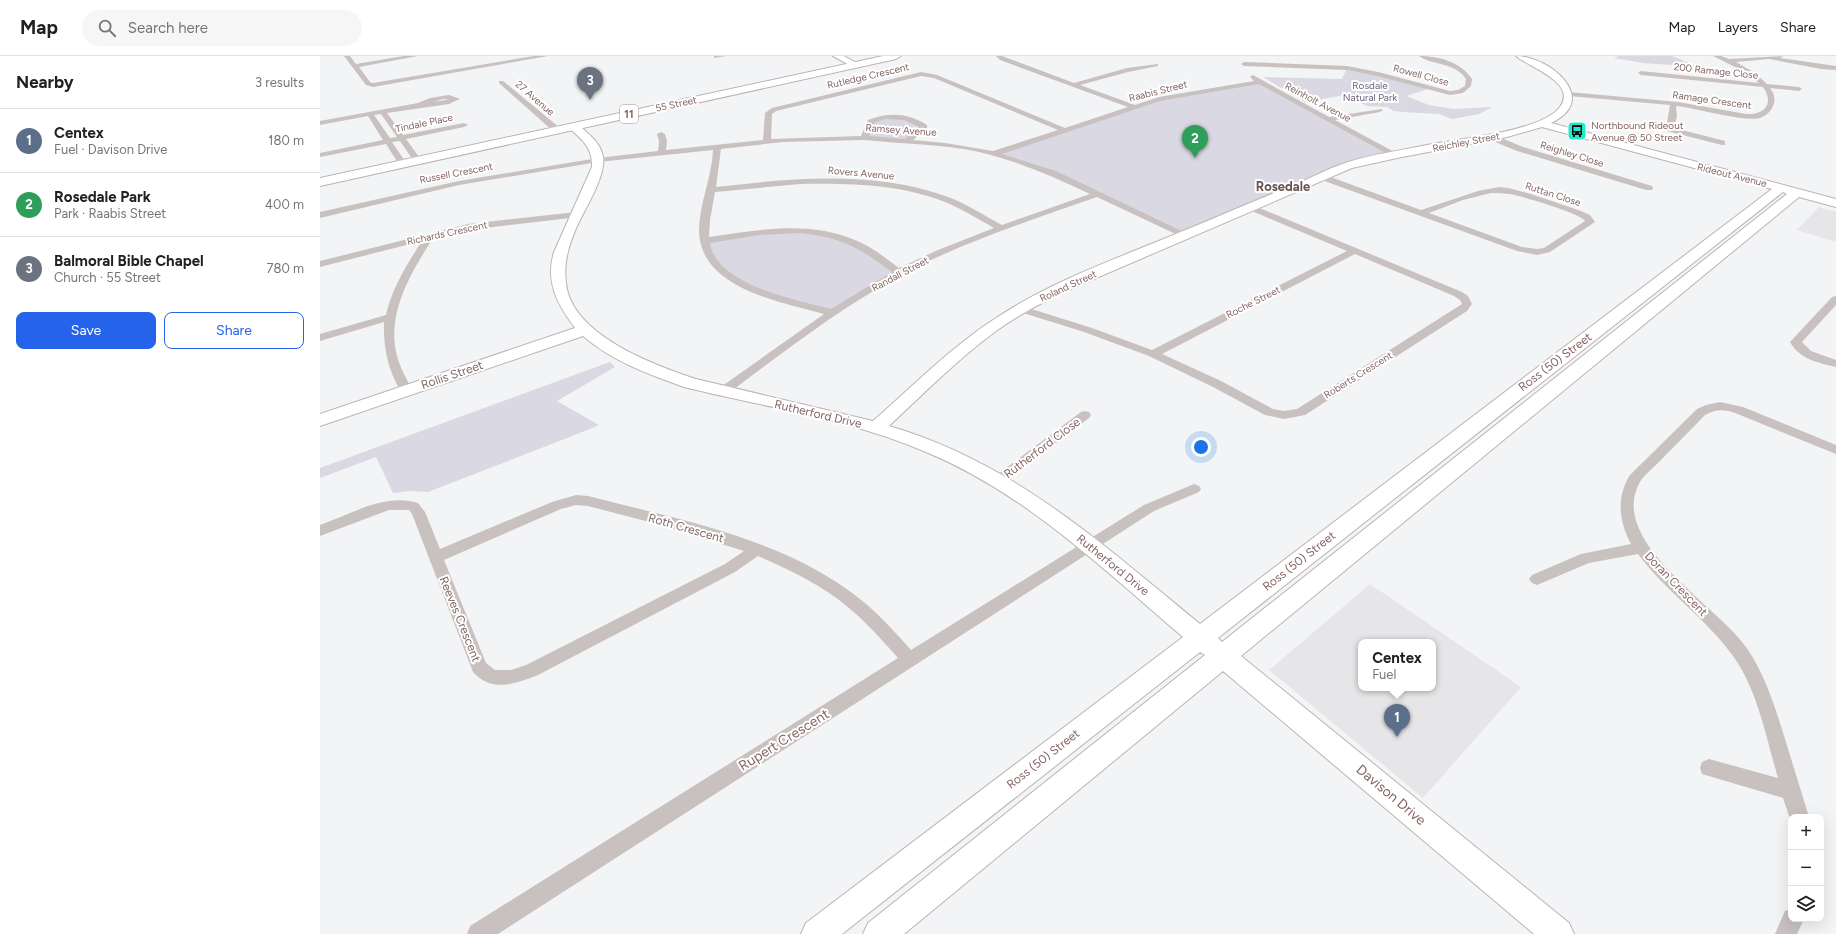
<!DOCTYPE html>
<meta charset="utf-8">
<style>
:root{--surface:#fff;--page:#f6f6f6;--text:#202124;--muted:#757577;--line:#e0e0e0;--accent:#2563eb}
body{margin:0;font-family:Figtree,sans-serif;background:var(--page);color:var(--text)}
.controls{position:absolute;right:12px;bottom:12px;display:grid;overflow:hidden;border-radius:8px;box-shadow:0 4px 16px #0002}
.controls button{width:36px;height:36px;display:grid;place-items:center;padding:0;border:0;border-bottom:1px solid var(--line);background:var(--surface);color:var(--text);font:20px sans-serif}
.you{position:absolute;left:881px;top:391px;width:14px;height:14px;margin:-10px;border:3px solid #fff;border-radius:50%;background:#1a73e8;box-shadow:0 0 0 6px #1a73e833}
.badge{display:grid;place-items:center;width:26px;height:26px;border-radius:50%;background:var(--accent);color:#fff;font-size:13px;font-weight:700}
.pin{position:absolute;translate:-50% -33px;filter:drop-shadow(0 1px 2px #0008)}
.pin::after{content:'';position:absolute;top:21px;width:14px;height:12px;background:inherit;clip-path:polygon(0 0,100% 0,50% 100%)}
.popup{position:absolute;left:1038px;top:583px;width:78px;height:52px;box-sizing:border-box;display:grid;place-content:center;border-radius:8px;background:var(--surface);filter:drop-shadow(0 1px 3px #0005);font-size:13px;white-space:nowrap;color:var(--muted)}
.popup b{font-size:15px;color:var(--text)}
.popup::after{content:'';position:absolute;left:50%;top:100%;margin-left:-8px;border:8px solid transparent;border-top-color:var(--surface)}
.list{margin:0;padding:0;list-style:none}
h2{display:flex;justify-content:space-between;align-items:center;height:52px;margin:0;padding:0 16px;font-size:17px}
h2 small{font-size:13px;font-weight:400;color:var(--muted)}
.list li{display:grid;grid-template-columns:26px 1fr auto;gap:12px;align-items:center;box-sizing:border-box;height:64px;padding:0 16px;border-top:1px solid var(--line)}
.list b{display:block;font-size:15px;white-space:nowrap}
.list p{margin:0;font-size:13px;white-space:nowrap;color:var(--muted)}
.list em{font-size:13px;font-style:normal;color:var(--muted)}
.actions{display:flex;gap:8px;padding:12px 16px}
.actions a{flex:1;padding:9px 0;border:1px solid var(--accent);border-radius:8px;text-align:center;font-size:14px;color:var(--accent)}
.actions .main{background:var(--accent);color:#fff}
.icon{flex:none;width:22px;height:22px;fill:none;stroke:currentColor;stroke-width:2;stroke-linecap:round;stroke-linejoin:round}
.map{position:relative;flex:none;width:1516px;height:878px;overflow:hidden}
header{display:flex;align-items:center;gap:24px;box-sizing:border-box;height:56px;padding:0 20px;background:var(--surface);border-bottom:1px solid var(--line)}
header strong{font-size:19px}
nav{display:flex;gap:22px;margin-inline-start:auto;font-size:14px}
.search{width:280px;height:36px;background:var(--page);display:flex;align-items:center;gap:10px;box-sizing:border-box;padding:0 14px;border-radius:22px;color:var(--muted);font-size:15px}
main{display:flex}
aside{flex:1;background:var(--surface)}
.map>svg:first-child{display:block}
</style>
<header>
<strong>Map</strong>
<div class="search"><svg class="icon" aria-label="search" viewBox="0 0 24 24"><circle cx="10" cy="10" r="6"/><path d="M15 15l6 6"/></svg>Search here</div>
<nav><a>Map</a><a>Layers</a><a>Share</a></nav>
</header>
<main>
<aside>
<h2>Nearby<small>3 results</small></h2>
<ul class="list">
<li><span class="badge" style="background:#5c6f8a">1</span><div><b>Centex</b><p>Fuel · Davison Drive</p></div><em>180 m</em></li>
<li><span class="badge" style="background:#2e9e5b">2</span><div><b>Rosedale Park</b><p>Park · Raabis Street</p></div><em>400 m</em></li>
<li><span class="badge" style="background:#6b7280">3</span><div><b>Balmoral Bible Chapel</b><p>Church · 55 Street</p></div><em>780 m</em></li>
</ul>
<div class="actions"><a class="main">Save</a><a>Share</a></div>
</aside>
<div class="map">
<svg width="1516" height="878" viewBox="0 0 1516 878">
<rect width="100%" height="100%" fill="#f2f4f6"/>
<path fill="#e6e5e7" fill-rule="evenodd" d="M1499 151 1516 156V186L1477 174Z
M1050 528 1201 631 1103 742 949 614ZM1041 586H1113V632H1041Z"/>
<path fill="#dad8e2" d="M1299 0H1352L1379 11 1323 7 1294 2Z
M1026 14 1066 21 1108 33 1086 40 1109 49 1133 53 1172 51 1159 58 1132 63 1119 58 1083 56 1074 55 1067 51 1047 50 1025 39 985 46 943 21 1022 23Z
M940 26 1076 99 1041 107 865 179 723 113 673 98 827 47Z
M574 60 603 70 587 85 544 82 550 67Z
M475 175 516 180 579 217 512 257 466 245 404 216 384 185Z
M290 306 295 311 237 345 279 369 265 375 108 436 89 435 73 437 56 401 0 422V412Z"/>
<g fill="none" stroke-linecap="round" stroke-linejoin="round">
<defs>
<path id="secondary" d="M513 0H524L540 9 539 11H533Z
M1196 0C1230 0 1281 44 1231 67L1516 143V151L1479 141 921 600 1249 867 1254 878H1214L903 615 584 878H543L548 867 885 599 880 596 522 878H481L486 867 863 581C782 512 705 437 606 396 529 363 445 351 364 331 328 318 292 305 263 280L0 370V358L255 272C237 248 225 226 234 196L272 111C273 93 263 84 250 73L249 71 250 69H258C268 77 281 87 283 101 286 119 267 150 259 166 250 185 243 205 246 227 251 279 334 309 376 323L553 365C593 330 631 291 676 262 735 223 804 200 868 173 904 158 939 143 974 129 991 122 1007 113 1025 107 1053 98 1083 94 1112 88 1141 83 1222 75 1240 51 1258 26 1208 11 1196 0ZM1222 71 1452 133 880 568C782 488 693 406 569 370 604 337 638 303 676 275 700 258 726 244 753 232L1032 112 1077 102 1187 81ZM1463 136 1467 138 902 586 898 582Z"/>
<path id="primary" d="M563 0H581L576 3 0 130V122Z"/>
</defs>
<use href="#secondary" stroke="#bdb3b3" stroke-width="2"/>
<use href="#primary" stroke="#bcb4b4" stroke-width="2"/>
<path fill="#c9c1c0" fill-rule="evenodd" d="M24 0H30L36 8 84 0H98L39 11 50 26 53 27 214 0H228L53 31 46 29Z
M394 0H406L394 2Z
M676 0H682L754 27 807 12 838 8V10L808 16 760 29 815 49 839 41 934 25 930 21 933 19 1009 61 1062 53 1063 54 1060 56 1015 64 1080 99 1076 101H1073L939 28 840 45 682 98 736 115 870 179 868 181H862L777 141C709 165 639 187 576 222 516 255 461 298 406 339H398L396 336 398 333 504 258C460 246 380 232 379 175 379 148 392 121 393 94L278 106 139 129 0 162V156L139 125 278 102 338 95 339 85 337 78 341 76 345 78 347 85 346 94 443 84 445 57 452 52 601 16 617 19 745 72 808 51 680 4ZM601 20 614 22 738 74 673 95 625 87 593 84 607 73V69C588 57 569 56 548 64L541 80 451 83 452 58 456 55ZM565 63 584 64 599 71 585 83 549 80 554 67ZM544 84C582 88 622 88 659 96 698 105 734 121 770 138L682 169C665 160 648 149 631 142 556 114 473 122 396 131L401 93 463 86ZM480 128C529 127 579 128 625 146 642 153 658 163 674 172L618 194 579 212C565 202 551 190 535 184 488 164 438 174 389 181L390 164 395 136ZM478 177C521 181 538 191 572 216L511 253C477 244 396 229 390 187L440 179Z
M1099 0C1119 0 1141 6 1152 23L1151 30 1143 37 1130 39 1057 20 1027 14 924 10 921 8 924 6 1027 10 1058 16 1130 35 1138 34 1145 30 1146 23C1135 6 1114 10 1099 0Z
M1393 0H1401L1409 3 1463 0 1460 2 1516 10V14L1501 13 1449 3 1416 6 1435 17 1447 28 1479 31 1482 33 1479 35 1450 32C1454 37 1456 43 1453 50 1451 55 1446 60 1440 62 1423 66 1376 52 1356 50L1357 60 1354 72 1405 85V89H1402L1347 75C1346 69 1349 56 1350 49L1249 40 1246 38 1249 36 1358 46 1426 58C1444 59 1455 48 1443 31L1321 19 1318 17 1321 15 1439 27 1423 15Z
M179 25H183L240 72V76H234L179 27Z
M129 39 140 43 129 48 67 57 83 79 144 67 148 69 144 71 86 83 102 105 101 107H95L80 85 72 86 87 108 83 110H80L66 88 0 101V97L63 84 48 60 0 69V65L98 47 110 42ZM123 43H130L114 46ZM61 58 77 81 70 82 54 59Z
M1168 79H1174L1203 91 1332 130 1333 132 1332 134H1326L1197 95 1168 83Z
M999 119H1005L1101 154 1158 135 1179 131 1188 132 1211 138 1261 155 1270 159 1275 166 1230 196 1217 199 1197 195 999 123ZM1171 137C1177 137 1183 137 1190 138 1201 140 1260 157 1265 165L1224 192 1217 193 1202 191 1109 157 1143 144Z
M930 148 1142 236 1148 240 1152 248 1147 255 985 359 964 363 945 359 893 331 829 300 764 276 697 255 696 253 697 251H705L772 272 832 294 1027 195 927 153V149ZM1035 198 1134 240 1140 244 1142 248 977 353 964 355 953 353 901 325 842 298Z
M256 156 260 159 259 161 148 174 113 182C91 217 66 257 77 300 80 312 87 323 92 334L90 337H82C68 316 63 291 64 266L0 285V278L66 259C72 232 87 208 102 185L0 211V205L148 168Z
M1516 240V249L1482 286 1491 295 1516 304V311C1499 307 1479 303 1470 286L1512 241Z
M1400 346 1423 351 1516 389V398L1415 357C1404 353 1395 353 1385 359 1370 375 1354 390 1339 406 1333 412 1324 419 1320 426 1286 485 1398 550 1426 591 1446 620 1455 651 1465 683 1473 709 1481 735 1489 761H1471V766L1463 742 1382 718 1380 712 1382 706 1389 703 1458 722C1446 681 1438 635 1413 600 1386 562 1346 536 1318 498L1269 507 1217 529 1212 527 1209 523 1212 519 1261 498 1311 488C1299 466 1296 441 1310 419L1377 353 1386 349Z
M765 355 769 356 771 359 769 362 684 427 679 429 674 427 672 424 674 421 761 356Z
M874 428 879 430 881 433 879 436 834 455 178 878H147L150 870 578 602C563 585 547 567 529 552 502 529 470 514 438 500L415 516 218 619C195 628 172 637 153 616L92 458 89 454H69L0 480V469C31 458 65 437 98 447L105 456 120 493 232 446 256 439 268 440C360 464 463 482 540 543 559 558 575 576 591 594L824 449ZM256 449 268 450 337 468 424 495 405 508 206 609 191 614H175L166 607 124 504 241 453Z
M1471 853V863H1484L1477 878H1455L1465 855Z"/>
<use href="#secondary" fill="#fff" fill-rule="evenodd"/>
<use href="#primary" fill="#fff" fill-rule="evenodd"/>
</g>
<defs>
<symbol id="bus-square" viewBox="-11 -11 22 22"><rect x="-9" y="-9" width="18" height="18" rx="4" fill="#1debca" stroke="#fff"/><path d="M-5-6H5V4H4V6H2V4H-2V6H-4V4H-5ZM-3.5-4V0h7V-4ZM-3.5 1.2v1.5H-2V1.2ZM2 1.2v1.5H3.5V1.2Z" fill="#111"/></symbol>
</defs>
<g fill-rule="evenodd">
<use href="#bus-square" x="1246" y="64" width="22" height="22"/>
</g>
<g text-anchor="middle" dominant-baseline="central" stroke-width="4" stroke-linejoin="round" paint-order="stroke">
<g font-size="10" fill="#856563" stroke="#fff">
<text transform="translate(1396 15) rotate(6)">200 Ramage Close</text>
<text transform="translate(1101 19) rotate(15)">Rowell Close</text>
<text transform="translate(548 20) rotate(-13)">Rutledge Crescent</text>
<text transform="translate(838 35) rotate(-14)">Raabis Street</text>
<text transform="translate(215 42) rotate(41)">27 Avenue</text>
<text transform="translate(1392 44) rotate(8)">Ramage Crescent</text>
<text transform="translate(998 46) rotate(28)">Reinholt Avenue</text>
<text transform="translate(356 48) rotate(-12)">55 Street</text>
<text transform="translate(104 67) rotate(-12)">Tindale Place</text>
<text transform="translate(581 74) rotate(4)">Ramsey Avenue</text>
<text transform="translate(1146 86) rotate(-11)">Reichley Street</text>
<text transform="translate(1252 98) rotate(17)">Reighley Close</text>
<text transform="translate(136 117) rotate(-11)">Russell Crescent</text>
<text transform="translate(541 117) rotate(5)">Rovers Avenue</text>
<text transform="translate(1412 119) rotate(14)">Rideout Avenue</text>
<text transform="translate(1233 138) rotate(18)">Ruttan Close</text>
<text transform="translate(127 177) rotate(-12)">Richards Crescent</text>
<text transform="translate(580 218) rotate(-28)">Randall Street</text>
<text transform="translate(748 230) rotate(-25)">Roland Street</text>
<text transform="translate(933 246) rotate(-27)">Roche Street</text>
<text transform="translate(1038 319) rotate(-32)">Roberts Crescent</text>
</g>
<g font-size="10" fill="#6d637c" stroke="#fff">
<text x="1050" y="29">Rosdale<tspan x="1050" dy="12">Natural Park</tspan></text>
</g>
<g font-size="10" fill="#856563" stroke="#fff" text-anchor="start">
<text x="1271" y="69">Northbound Rideout<tspan x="1271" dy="12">Avenue @ 50 Street</tspan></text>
</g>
<rect fill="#fff" stroke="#aa9392" stroke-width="1" x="300" y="49" width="18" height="18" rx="3"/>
<g font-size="11" font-weight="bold" fill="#856563">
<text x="309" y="58">11</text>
</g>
<g font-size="12" fill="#856563" stroke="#fff">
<text transform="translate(1235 306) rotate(-37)">Ross (50) Street</text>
<text transform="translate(132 319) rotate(-19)">Rollis Street</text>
<text transform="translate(498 358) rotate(13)">Rutherford Drive</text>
<text transform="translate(722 392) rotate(-37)">Rutherford Close</text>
<text transform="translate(366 472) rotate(16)">Roth Crescent</text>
<text transform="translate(979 505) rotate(-38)">Ross (50) Street</text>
<text transform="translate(793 509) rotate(39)">Rutherford Drive</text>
<text transform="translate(1356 528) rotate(46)">Doran Crescent</text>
<text transform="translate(140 563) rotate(68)">Reeves Crescent</text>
<text transform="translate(723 703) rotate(-38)">Ross (50) Street</text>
</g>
<g font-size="13" font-weight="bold" fill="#6a5352" stroke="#fff">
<text x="963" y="130">Rosedale</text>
</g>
<g font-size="14" fill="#856563" stroke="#fff">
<text transform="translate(464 684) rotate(-32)">Rupert Crescent</text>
<text transform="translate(1071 739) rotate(40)">Davison Drive</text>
</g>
</g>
</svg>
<div class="controls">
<button>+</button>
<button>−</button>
<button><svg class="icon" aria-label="layers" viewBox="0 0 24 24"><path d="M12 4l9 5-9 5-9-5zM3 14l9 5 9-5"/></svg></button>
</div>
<div class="you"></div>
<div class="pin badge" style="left:1077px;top:681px;background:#5c6f8a">1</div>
<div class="popup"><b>Centex</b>Fuel</div>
<div class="pin badge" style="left:875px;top:102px;background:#2e9e5b">2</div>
<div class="pin badge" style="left:270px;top:44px;background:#6b7280">3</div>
</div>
</main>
